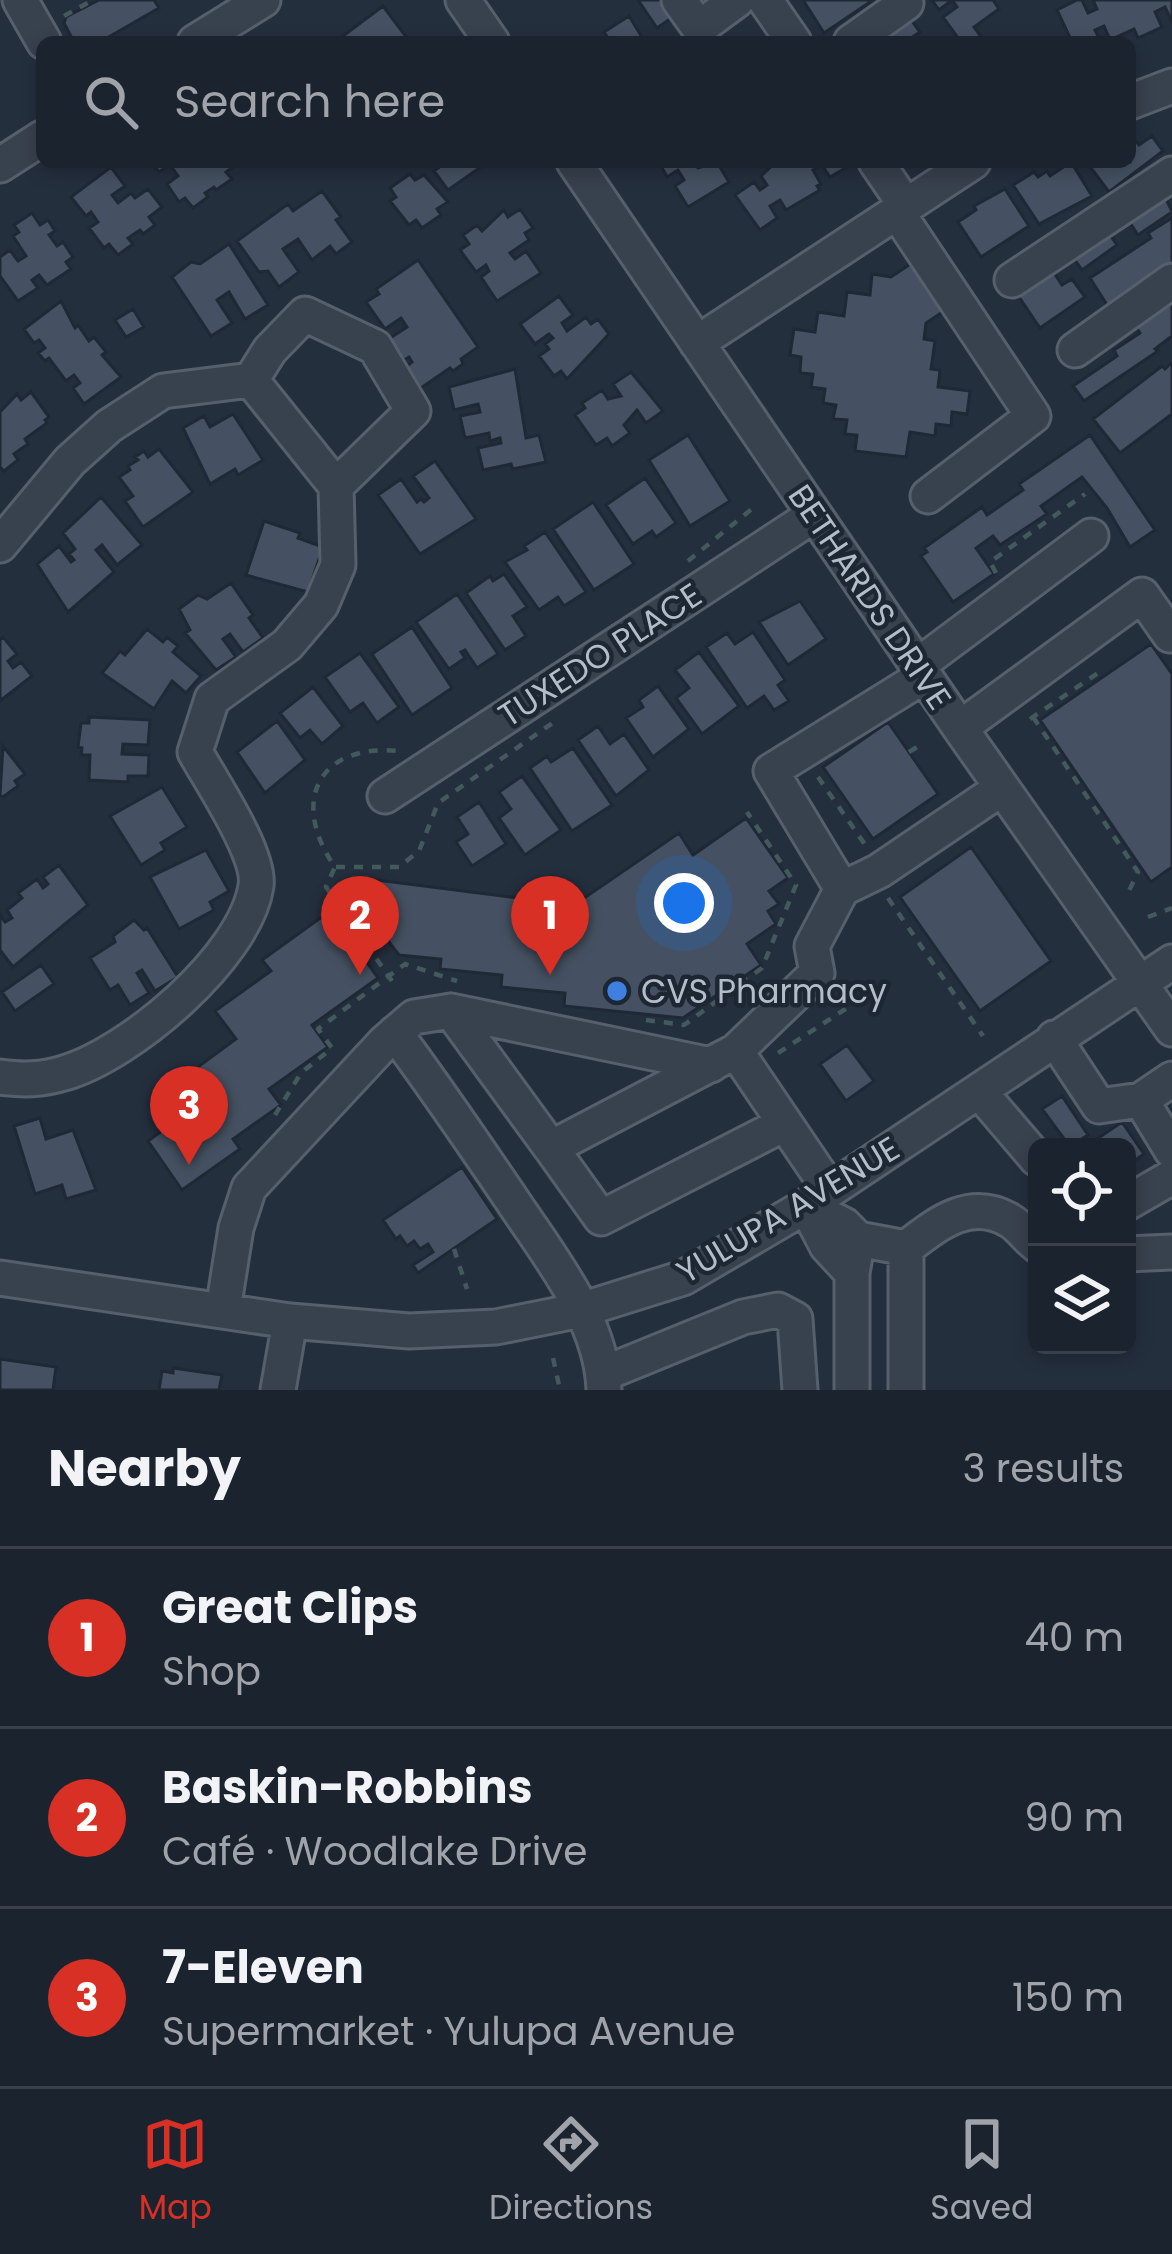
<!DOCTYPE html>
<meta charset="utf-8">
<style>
:root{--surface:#1b232e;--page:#282f3a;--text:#f1f3f6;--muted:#a0a4aa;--line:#39404a;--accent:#d93025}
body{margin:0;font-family:Poppins,sans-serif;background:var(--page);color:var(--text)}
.controls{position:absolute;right:36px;bottom:36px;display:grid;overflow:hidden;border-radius:18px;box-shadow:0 6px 18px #0003}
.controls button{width:108px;height:108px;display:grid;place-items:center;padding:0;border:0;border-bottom:3px solid var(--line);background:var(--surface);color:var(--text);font:60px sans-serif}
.you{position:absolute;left:684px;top:903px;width:42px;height:42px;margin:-30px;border:9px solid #fff;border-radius:50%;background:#1a73e8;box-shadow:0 0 0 18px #1a73e833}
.badge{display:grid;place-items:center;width:78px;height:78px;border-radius:50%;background:var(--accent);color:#fff;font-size:39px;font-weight:700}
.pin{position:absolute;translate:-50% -99px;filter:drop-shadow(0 3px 6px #0008)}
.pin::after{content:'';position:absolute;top:63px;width:42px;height:36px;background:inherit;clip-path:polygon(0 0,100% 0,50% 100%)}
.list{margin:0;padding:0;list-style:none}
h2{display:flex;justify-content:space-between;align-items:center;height:156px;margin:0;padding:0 48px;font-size:51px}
h2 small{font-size:39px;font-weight:400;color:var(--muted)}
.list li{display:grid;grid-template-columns:78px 1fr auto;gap:36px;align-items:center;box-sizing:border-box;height:180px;padding:0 48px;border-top:3px solid var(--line)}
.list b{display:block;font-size:45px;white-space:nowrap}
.list p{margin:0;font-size:39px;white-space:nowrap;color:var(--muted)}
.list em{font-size:39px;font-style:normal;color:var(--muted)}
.icon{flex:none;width:66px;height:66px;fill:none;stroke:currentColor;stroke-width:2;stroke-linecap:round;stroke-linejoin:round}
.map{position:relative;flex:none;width:1172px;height:1390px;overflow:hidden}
.search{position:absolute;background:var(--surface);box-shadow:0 6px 18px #0003;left:36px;right:36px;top:36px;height:132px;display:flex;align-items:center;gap:30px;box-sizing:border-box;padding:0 42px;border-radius:18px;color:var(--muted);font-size:45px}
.sheet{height:696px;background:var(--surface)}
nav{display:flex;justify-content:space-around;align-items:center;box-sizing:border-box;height:168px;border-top:3px solid var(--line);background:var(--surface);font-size:33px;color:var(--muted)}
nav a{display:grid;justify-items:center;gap:6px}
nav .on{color:var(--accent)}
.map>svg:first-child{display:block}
</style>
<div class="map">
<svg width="1172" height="1390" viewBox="0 0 1172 1390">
<rect width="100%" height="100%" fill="#242f3e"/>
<path fill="#455162" stroke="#1f2835" stroke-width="3" d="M99 0H154L159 8 100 42H74L64 23 66 17Z
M638 0H662L673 17 657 28Z
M803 0H873L824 33Z
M932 0H993L999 9 974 27 985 42H953L958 38 943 17 957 7 952 0 939 10Z
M1077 0H1082L1088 13 1097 9 1093 0H1172V22L1165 7 1155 12 1162 27 1138 38 1134 29 1110 40 1104 26 1095 30 1101 42H1072L1057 10Z
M383 6 410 42H335Z
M907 14 920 32 905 42H867Z
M629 16 645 42H602L608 38 604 32Z
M1152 136 1163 151 1109 192 1088 164 1130 162V145L1136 141 1139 145Z
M152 162H234L236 165 226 172 232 179 216 190 214 187 205 193 208 197 193 208 185 198 179 202 167 184 178 176 170 165 159 172Z
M446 162H488L448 190 434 171Z
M659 162H695L698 168 717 162 729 182 688 207 675 186 684 180 678 170 667 177Z
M776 162H845L847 167 830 177 822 165 813 170 821 184 817 186 820 190 786 210 780 200 770 206 777 218 760 230 735 195 754 182 760 190 767 185 761 176Z
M1071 162 1092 196 1039 224 1013 185 1034 172 1038 177 1047 171 1050 176Z
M111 167 125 186 112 195 118 203 131 193 135 198 148 189 162 207 149 217 155 225 143 234 140 230 128 238 133 244 118 255 109 244 104 248 89 228 98 222 91 212 86 216 71 197Z
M410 174 415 180 424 175 448 202 437 209 441 215 422 228 416 220 409 225 390 201 396 197 390 188Z
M1005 189 1029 226 981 257 958 222 976 210 974 206Z
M1162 190 1172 212 1138 235 1125 215Z
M322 191 341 217 336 220 352 242 336 254 330 246 312 260 298 239 283 249 299 272 279 287 268 271 259 272 237 241 288 204 293 211Z
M520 209 533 228 525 233 529 240 510 253 515 259 526 251 541 273 497 301 481 277 489 271 486 265 476 272 460 250 469 244 463 235 477 225 482 231 504 210 508 217Z
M32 213 40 225 48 220 55 231 49 235 57 246 63 242 73 257 66 262 71 269 47 285 39 275 32 280 38 288 18 301 0 276V257L10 250 18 261 26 256 13 236 19 232 14 225Z
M1172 218V268L1109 308 1090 278 1151 238 1148 233Z
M1105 228 1117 245 1082 270 1070 253Z
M229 244 268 305 245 319 229 292 217 300 232 323 211 336 172 277 191 262 200 264Z
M418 260 478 347 461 359 463 364 453 371 450 368 418 390 404 368 412 362 409 357 399 363 384 342 407 327 401 318 385 329 366 302 379 294 376 289Z
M915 261 947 309 926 323 924 339 935 341 931 369 940 370 938 387 970 391 967 414 952 412 951 426 936 424 935 436 910 432 906 457 855 451 857 435 845 434 847 420 833 419 836 405 823 403 825 389 811 387 813 374 800 373 801 357 790 355 794 329 815 332 818 312 844 316 847 292 870 295 872 274 891 277Z
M1050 267 1062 285 1072 279 1085 297 1040 328 1015 291Z
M1172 294V336L1155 349 1158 351 1084 401 1073 386 1117 356 1114 350 1140 333 1132 321Z
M559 296 573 315 562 323 567 331 586 317 591 324 598 319 609 334 567 379 561 371 554 376 539 356 549 349 545 344 553 338 549 334 535 344 520 324Z
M61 301 75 328 78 325 89 341 94 337 106 352 102 355 121 377 84 404 73 388 80 383 74 375 66 381 49 358 45 361 38 353 45 348 39 340 34 343 24 329Z
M133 309 144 327 126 337 115 320Z
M1172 362V414L1120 453 1093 419 1162 366 1165 369Z
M515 369 526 438 539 435 546 462 513 469 511 464 483 470 478 448 501 443 500 438 490 441 489 433 465 438 460 416 480 412 478 404 454 410 449 387Z
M631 372 663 411 646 423 637 410 624 425 630 433 612 446 607 438 596 445 575 415 585 408 582 403 602 390 608 399 621 396 613 384Z
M31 392 49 417 45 420 47 423 25 439 28 444 14 454 18 460 4 471 0 467V412L17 394 21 400Z
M233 414 263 460 238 475 235 469 210 484 183 428 204 416 210 427Z
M688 435 730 501 690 526 649 460Z
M1090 435 1155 530 1130 547 1107 508 1082 477 1041 506 1047 514 1000 545 993 536 976 548 994 574 953 602 921 556 927 552 924 548 982 507 987 515 1023 490 1019 484Z
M159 449 193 492 143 527 125 501 133 496 119 477 130 470 128 466 138 460 135 457 144 451 148 457Z
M435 461 476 519 420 554 378 495 401 479 417 502 421 499 424 502 429 498 413 476Z
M645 478 676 523 656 537 652 531 633 544 606 505Z
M101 497 142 545 117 565 102 545 96 550 114 572 68 612 37 564 59 546 71 562 74 560 69 554 75 549 63 533Z
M593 502 634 564 594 590 553 529Z
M264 521 300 533 298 538 323 547 308 592 246 575Z
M545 532 586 592 564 606 558 597 539 610 505 562 527 550 524 546Z
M504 574 527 607 513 616 526 636 505 650 466 593 490 576 493 581Z
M231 583 253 615 249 618 263 638 243 652 230 634 223 639 236 657 216 670 185 633 190 630 179 609 198 595 207 599Z
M457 594 498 654 477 668 465 650 461 652 465 658 449 669 416 622Z
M800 601 826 639 788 665 759 622Z
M412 627 452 688 412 715 372 654Z
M147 629 163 642 167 637 178 646 173 652 201 676 186 693 172 681 154 709 102 673 120 651 125 655Z
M753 632 785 680 778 685 789 701 774 710 764 696 747 708 706 647 727 633 735 644Z
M3 637 17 654 8 661 13 668 21 662 32 676 0 701V640Z
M1151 644 1172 674V867L1151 882 1040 720Z
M699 652 739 706 702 734 676 698 689 688 675 670Z
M360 653 399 707 377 723 363 703 350 712 325 677Z
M658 686 689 729 653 757 626 718 643 707 639 700Z
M313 687 343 726 322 744 310 730 300 738 280 713Z
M89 717 150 720 148 745 123 744 122 754 149 755 148 776H128V782L89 780 90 755H81L82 748 78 747 81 723H89Z
M277 721 305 760 265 793 237 752Z
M888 722 938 794 873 839 823 767Z
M598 726 610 744 624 734 649 770 616 796 578 740Z
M3 746 25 774 15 781 18 786 3 797 0 795Z
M573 748 612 805 572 831 530 768 547 756 551 762Z
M522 776 561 830 525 855 499 818 511 809 499 792Z
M162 787 187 827 161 843 165 850 141 865 110 816Z
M479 802 506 844 472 866 456 842 468 834 457 817Z
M746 818 788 878 769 891 779 904 768 911 776 924 747 944 761 965 683 1018 564 1006 565 993 501 987 502 975 440 969 441 959 399 955 347 888 361 878 574 905 679 833 693 855Z
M971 847 1051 961 980 1011 900 897Z
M206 850 229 891 210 902 214 910 179 929 150 877Z
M59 865 88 905 13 967 0 950V915L5 922 12 918 7 910 22 898 18 893 37 879 43 888 48 884 43 877Z
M330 911 378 978 312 1025 328 1047 269 1089 281 1105 233 1139 240 1149 182 1190 148 1141 202 1102 184 1077 236 1039 215 1011 271 971 262 960Z
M134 920 144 930 147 928 178 977 155 991 142 970 137 973 149 993 130 1005 118 985 110 990 90 958 115 942 113 936Z
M41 965 54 984 15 1011 2 992Z
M847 1045 874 1081 846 1101 820 1064Z
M1062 1096 1088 1135 1070 1147 1042 1109Z
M40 1118 46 1139 73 1130 96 1190 66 1199 62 1185 35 1194 14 1126Z
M1122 1122 1144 1154 1127 1166V1147H1085Z
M462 1167 497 1219 418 1273 413 1265 433 1252 428 1244 420 1249 414 1241 407 1246 400 1236 396 1239 383 1220Z
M0 1359 56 1367 53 1390H0Z
M173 1368 222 1375 219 1390H159L162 1371 173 1373Z"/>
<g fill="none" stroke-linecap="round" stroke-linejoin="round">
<defs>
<path id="minor" d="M20 0 44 42
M463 0 492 42
M679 0 699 28 737 0
M765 0 794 42
M195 42 263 0
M851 42 906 3 903 0
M1130 102 1172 86
M574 162 960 728 1172 1029
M876 162 906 206
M0 165 42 138
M897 212 1033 416 928 496
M1012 280 1172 174
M697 343 973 162
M1075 350 1172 281
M251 380 336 486
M0 545 70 461 109 426 163 391 251 380 270 350 305 314 375 347 413 411 336 486 338 565 321 605 287 645 212 699 195 752C211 781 261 855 256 886 245 957 130 1054 64 1073 41 1080 23 1080 0 1077
M917 666 1091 536
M960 728 1142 595 1170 635
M385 796 814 515
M842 889 771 771 924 676
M395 1033C436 1088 474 1144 512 1200 549 1256 602 1320 604 1390
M1054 1038 1099 1106 1141 1100
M736 1051 817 973 812 946 842 889 879 871 1002 788
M1172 1079 1141 1100 1172 1151
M979 1091 1037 1159
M782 1125 601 1218 551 1148 736 1051 830 1190
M551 1148 451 1011 711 1065
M1127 1203 1172 1177
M858 1239 906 1248C936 1225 969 1197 1009 1220 1020 1226 1027 1238 1037 1245
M1127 1254 1172 1252
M0 1278 290 1321 409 1331 496 1327 581 1310 683 1278 806 1206 1172 962
M223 1310 236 1228 249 1188 385 1042 414 1017 451 1011
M603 1374 743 1317 778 1310 795 1319 800 1390
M278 1390 290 1321
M852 1390V1273L858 1239 844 1225 806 1206 827 1246 852 1273
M906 1390V1248"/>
</defs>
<use href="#minor" stroke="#565f6c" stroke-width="39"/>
<path stroke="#44595c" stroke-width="4.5" stroke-dasharray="9 9" stroke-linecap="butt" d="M64 16 93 0
M688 561 753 508 758 511
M996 573 990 562 1085 494
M1033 717 1138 872 1127 895
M1030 719 1098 673
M909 752 922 744
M818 777 866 846
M336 867H399L419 851 438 803 554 722
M888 898 983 1036
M1148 917 1172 908
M392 981 326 887 335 867C290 803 317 743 399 751
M646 1020 684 1025 762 968 796 885 747 812
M778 1053 847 1008 850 1002 868 995
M275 1115 301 1073 332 1048 318 1029 405 964 457 981
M454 1249 467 1289
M553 1358 560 1390"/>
<use href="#minor" stroke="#38414e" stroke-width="33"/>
</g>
<circle fill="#3f7fe0" stroke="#1d2633" stroke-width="4.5" cx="617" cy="991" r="12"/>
<g text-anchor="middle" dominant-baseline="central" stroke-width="9" stroke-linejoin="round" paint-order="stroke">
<g font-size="33" fill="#b4bcc9" stroke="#1d2633">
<text transform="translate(870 597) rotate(56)">BETHARDS DRIVE</text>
<text transform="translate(600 655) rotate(-33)">TUXEDO PLACE</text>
<text transform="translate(788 1210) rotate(-31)">YULUPA AVENUE</text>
</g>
<g font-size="33" fill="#b4bcc9" stroke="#1d2633" text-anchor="start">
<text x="641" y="991">CVS Pharmacy</text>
</g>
</g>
</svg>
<div class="controls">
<button><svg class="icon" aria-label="locate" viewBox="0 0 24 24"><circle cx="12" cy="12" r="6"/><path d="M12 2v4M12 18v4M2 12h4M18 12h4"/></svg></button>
<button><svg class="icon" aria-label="layers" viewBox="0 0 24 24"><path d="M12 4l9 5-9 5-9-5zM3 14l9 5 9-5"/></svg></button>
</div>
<div class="you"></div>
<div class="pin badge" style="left:550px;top:975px">1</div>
<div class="pin badge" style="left:360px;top:975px">2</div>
<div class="pin badge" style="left:189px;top:1165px">3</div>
<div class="search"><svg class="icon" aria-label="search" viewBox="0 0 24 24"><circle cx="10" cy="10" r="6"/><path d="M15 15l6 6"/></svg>Search here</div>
</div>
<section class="sheet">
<h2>Nearby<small>3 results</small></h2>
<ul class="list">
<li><span class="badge">1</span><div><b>Great Clips</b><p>Shop</p></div><em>40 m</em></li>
<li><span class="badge">2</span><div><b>Baskin-Robbins</b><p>Café · Woodlake Drive</p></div><em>90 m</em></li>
<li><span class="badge">3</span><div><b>7-Eleven</b><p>Supermarket · Yulupa Avenue</p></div><em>150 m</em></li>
</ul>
</section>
<nav>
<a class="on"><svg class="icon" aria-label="map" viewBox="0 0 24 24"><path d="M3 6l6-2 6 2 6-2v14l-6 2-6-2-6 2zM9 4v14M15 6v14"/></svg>Map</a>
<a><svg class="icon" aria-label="directions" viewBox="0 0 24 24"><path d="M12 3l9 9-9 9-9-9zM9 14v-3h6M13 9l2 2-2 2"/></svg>Directions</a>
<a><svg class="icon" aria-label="saved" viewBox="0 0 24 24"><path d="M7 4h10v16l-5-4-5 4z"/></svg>Saved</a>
</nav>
